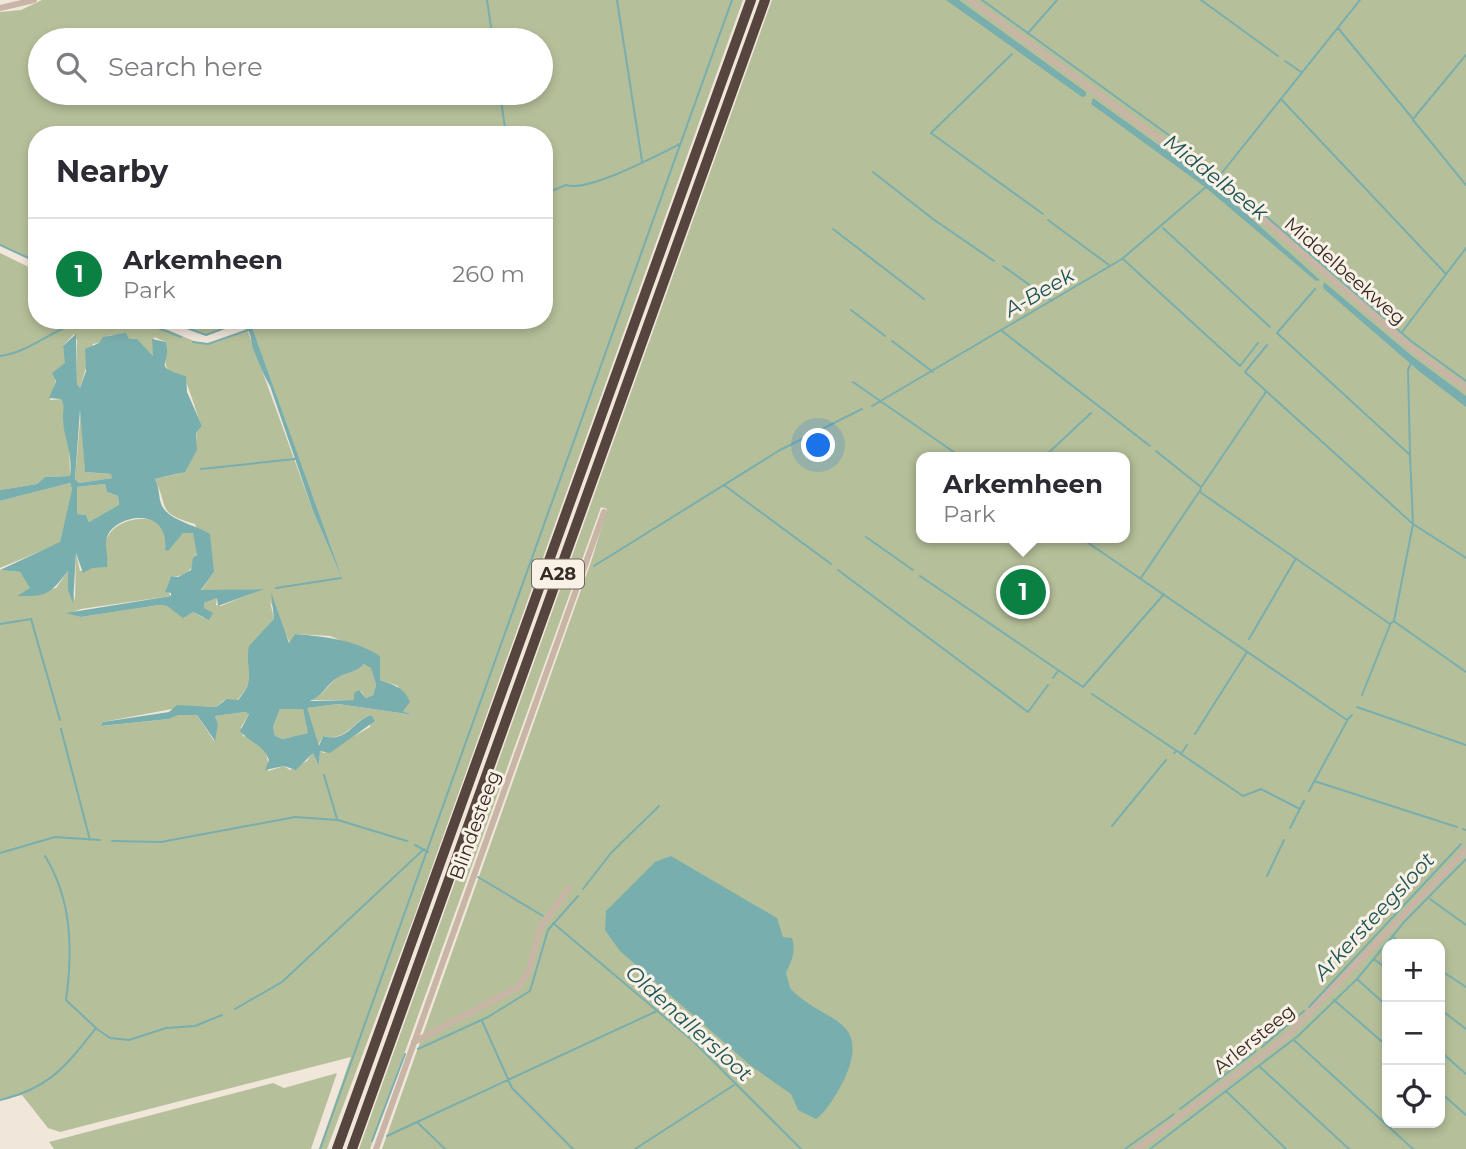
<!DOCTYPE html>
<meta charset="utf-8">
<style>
:root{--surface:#fff;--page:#f7f7f7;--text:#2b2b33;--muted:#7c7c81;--line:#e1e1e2;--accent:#0b8043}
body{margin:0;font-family:Montserrat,sans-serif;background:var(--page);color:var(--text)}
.controls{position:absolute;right:21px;bottom:21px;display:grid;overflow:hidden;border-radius:14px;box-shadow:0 4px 10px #0003}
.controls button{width:63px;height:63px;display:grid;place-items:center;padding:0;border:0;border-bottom:2px solid var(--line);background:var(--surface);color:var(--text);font:35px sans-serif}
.you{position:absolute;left:819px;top:446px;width:24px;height:24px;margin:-18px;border:5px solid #fff;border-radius:50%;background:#1a73e8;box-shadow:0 0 0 10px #1a73e833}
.badge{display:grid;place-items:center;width:46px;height:46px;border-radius:50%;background:var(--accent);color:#fff;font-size:23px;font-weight:700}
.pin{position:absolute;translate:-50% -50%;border:4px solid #fff;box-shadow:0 2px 7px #0006}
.popup{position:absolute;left:916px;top:452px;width:214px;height:91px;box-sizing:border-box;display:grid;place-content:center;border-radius:14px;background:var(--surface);filter:drop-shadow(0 2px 5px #0005);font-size:23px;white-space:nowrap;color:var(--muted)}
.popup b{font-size:26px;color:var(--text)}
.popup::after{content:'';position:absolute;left:50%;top:100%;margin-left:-14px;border:14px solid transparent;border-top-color:var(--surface)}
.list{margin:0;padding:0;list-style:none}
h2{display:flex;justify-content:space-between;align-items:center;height:91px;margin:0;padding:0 28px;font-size:30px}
h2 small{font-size:23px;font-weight:400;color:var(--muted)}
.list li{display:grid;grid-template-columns:46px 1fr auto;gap:21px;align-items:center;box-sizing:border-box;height:112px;padding:0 28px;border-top:2px solid var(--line)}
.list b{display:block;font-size:26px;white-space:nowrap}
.list p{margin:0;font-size:23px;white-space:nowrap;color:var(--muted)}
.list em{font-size:23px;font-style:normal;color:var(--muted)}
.icon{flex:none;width:38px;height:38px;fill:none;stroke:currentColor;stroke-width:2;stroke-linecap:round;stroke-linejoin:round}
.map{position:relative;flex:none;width:1466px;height:1149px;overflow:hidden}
.search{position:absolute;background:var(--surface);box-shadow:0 4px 10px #0003;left:28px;top:28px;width:525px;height:77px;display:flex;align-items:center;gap:18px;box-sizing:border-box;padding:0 24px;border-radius:38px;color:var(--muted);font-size:26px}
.panel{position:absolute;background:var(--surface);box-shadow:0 4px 10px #0003;left:28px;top:126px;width:525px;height:203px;border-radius:28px}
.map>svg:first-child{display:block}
</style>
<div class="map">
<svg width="1466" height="1149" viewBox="0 0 1466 1149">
<rect width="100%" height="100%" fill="#f1e6da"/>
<path fill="#b5c09a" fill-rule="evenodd" d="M42 0H743L413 920 327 1149H319L351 1057 60 1132 48 1128 22 1095 0 1099V570L20 572 31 588 19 595 56 588 68 571 75 601 76 553 80 571 108 563C86 515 179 501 165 547L183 533H193C203 551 194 579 171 576L166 589 171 596 81 609 71 613 81 617 159 605 167 606 179 614 193 612 204 618V603L217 598 216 605 221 606 262 589 201 591 214 572 195 524C156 513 169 508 155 479 162 477 171 476 178 474 190 469 199 445 196 433L202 426C196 413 188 382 182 375L171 374C160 361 169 356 166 342L154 337 153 356C140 345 112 324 99 343L93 344 80 388 77 384V340L74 334 63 346 66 363 58 371 50 400 61 399 65 405 63 421 69 438 70 476 45 477 37 484 0 490V253L37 271V320H144L201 344 217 342 247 329 313 511 337 566 252 327 270 320H544V135H37V262L0 245V12L21 10ZM40 40H541V93H40ZM270 601 290 643 295 634 330 636 380 656 378 674 380 680 398 686 403 711 414 715 338 704 306 708 318 746 323 736C348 742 351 721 371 715L370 727 324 753 320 751 319 766 313 752 307 761 290 770 284 766 268 771C270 753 261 740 243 736L241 727 249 714 245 712 215 716 218 724 214 741 197 715 178 714 169 719 102 726 103 722 188 706 216 707 223 701 237 700C252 685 252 671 248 652L274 619Z
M772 0H1466V1149H382L592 559 607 509 601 507 370 1149H359ZM922 457H1124V538H922ZM1387 944H1440V1123H1387Z
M165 320H246L206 335Z
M81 410 85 472 111 474 113 478 79 483 75 479Z
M70 483 72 489 60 543 0 568V501Z
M105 484 107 492 118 496 119 506 89 522 86 515 77 514V487Z
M364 664 371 667 376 685 373 695 366 698 361 691 354 700H310C323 697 327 685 337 678 347 672 356 673 364 664Z
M280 709H303L309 733 283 739 275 736 273 727Z
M337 1073 311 1149H54L49 1142 273 1083 284 1088Z"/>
<path fill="#79aeae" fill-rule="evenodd" d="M946 0H959L1086 92V96L1082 97Z
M1093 98 1213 184 1320 280 1316 281 1205 187 1091 104Z
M1324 282 1412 356 1466 396V407L1420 372 1323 288Z
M252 327 342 578 313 511 270 386C263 374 259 363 254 351 250 343 253 337 247 329Z
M126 333 129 339H137L153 356 152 339 166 342C172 367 150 365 186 376L187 392 202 426 196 433 197 450 185 472 155 479C160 488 158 497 162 506 170 521 196 525 210 534L214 572 201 590 264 589 218 606 217 598 204 603V608L213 613 209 620 193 612 183 618 167 606 159 605 81 617 66 613 171 596V593L165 592 171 576 178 577 191 570 193 558 197 555 193 533H183L168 551 165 550C170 505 115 514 107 537 104 546 109 558 107 567L92 568 83 573 76 553 73 603 68 590V571C50 594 47 597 17 596L30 588 20 572 0 570 60 542 72 489 70 483 0 501V490L37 484 45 477 70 476C73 452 64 440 63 420 62 411 66 407 61 399L49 398 56 381 52 373 65 363 63 346 76 334 77 384 80 388 86 371 85 349 99 343 103 337ZM80 410 85 472 111 474 112 478 79 483 75 479ZM105 484 107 492 118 496 119 505 89 522 86 515 77 514V487Z
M271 592 289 643 295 634C326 637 353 639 380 656V680C394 685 405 688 410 702L403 711 414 715 338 704 307 708 319 746 323 736C348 743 352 721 371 715L375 721 330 753 320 751 319 766 313 753 296 770 284 766 265 770 269 760C262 743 250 743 240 731L249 714 245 712 215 716 218 724 215 741 197 715H178L169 719 101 726 103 722 169 712 177 705 216 707 227 699 238 700C258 678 244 668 249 646L274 619ZM364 664 371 668 376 685 373 695 366 698 359 690 354 693V700L310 701C322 697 327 684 337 678 347 672 356 673 364 664ZM280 709H303L308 733 283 739 275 736 273 727Z
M671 856 777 918 783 937 792 938C796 952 792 960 786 973L790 988C822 1023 873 1016 844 1080 839 1090 826 1113 816 1119L798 1110 791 1094 751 1066 620 951 605 930 606 911 655 862Z"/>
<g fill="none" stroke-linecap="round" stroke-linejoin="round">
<path stroke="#79aeae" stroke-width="2" d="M487 0 493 40
M617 0 642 161
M982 0 1188 149 1411 341 1466 381
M1201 0 1278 56
M1338 28 1413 119 1466 55
M1028 33 1057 0
M1012 54 931 133 1043 214
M1285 61 1301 72
M500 93 506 135
M1281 99 1446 274
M1413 120 1466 185
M873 172 933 219 994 261
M1221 174 1360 0
M544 194 566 185C587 193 658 155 680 144
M1048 220 1109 265
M1163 228 1270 327
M833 229 924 299
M0 245 37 262
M1123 259 1240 366 1258 343
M1003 266 1052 301
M1315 289 1277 333 1410 455 1408 370 1411 363
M851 310 885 336
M138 320 181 337
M165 320 206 335 246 320
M252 328 272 320
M1002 331 1150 446
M1402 332 1466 248
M892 341 933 372
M193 342 208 344 248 330
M1267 345 1245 372 1413 524 1466 558
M0 356C31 352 55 327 85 320
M853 382 961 457
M872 406 1122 259 1207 186
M1156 451 1201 487 1200 492 1390 624 1394 621 1413 524 1410 455
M1044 457 1091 413
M201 469 295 459
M724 485 831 564
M1202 486 1266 392
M866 537 913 570
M1081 538 1347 720 1352 715
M594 566 780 450 862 409
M838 570 1028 712 1048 685
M920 576 1083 687 1164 594
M1141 578 1199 492
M276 588 341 578
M1395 622 1466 672
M0 624 31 619 60 720
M1249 639 1295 560
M1053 678 1058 671
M1092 694 1177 751 1174 753
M1362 695 1390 625
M1357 707 1466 745
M61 729 90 840
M1195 734 1247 652
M1178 751 1181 754 1187 745
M1181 754 1243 796 1261 789 1300 809
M324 775 337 819
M1314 781 1457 827
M1309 791 1347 721
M1112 826 1166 760
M1290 828 1304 801
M1463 829 1466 830
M112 841 161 842 295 817 338 820 407 841
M415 845 428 852
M0 853 55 837 100 840
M1267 876 1284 840
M478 877 543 916
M583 889 611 853 659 806
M1430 899 1466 925
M553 923 693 1041 801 1149
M1392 936 1402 944
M1374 959 1387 969
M1440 970 1466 987
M1357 979 1387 1006
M1334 1000 1387 1046
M1309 1007 1461 844
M235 1009 282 982 424 849
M1440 1009 1466 1029
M482 1021 512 1088 573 1149
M97 1029 110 1038 129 1040 166 1028 195 1026 222 1015
M1295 1041 1413 1149
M1262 1047 1304 1011
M418 1049 488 1017 530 991 548 930 578 896
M1440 1051 1466 1074
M1260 1067 1349 1149
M1226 1091 1286 1149
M1440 1092 1466 1115
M0 1100C50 1088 66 1066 96 1028L66 1000C73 950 72 900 45 856
M1180 1109 1256 1051
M417 1122 657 1011
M387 1136 417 1122 445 1149
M372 1141 405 1054
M320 1149 732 0
M635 1149 734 1085
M1125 1149 1174 1114
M1150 1149 1298 1036 1357 979 1405 921 1466 859"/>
<path stroke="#c9b5a6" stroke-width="6" d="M970 0 1227 188 1415 351 1466 388
M0 8 34 0
M414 1042 517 988 529 971 540 928 569 888
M376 1149 604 512
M1137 1149 1285 1038 1466 850"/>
<path stroke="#56453e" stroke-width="10" d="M337 1149 751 0
M352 1149 765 0"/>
</g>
<g text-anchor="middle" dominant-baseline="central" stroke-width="6" stroke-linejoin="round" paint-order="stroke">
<rect fill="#f9f0e6" stroke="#706660" stroke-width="2" x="532" y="559.5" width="52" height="29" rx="5"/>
<g font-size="18" font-weight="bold" fill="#352b27">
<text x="558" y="574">A28</text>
</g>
<g font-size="19" fill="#352b27" stroke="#f9f0e6">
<text transform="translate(1345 271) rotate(41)">Middelbeekweg</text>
<text transform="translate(475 825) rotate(-70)">Blindesteeg</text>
<text transform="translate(1254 1039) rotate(-39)">Arlersteeg</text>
</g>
<g font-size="21" font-style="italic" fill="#1d5556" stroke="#f9f0e6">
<text transform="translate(1216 177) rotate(38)">Middelbeek</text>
<text transform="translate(1039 292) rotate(-30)">A-Beek</text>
<text transform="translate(1374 916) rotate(-47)">Arkersteegsloot</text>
<text transform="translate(689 1023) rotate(42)">Oldenallersloot</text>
</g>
</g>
</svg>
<div class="controls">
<button>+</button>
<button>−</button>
<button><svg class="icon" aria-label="locate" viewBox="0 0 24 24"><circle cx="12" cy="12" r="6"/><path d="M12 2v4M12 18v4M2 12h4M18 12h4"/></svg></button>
</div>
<div class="you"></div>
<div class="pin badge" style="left:1023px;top:592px">1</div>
<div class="popup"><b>Arkemheen</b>Park</div>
<div class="search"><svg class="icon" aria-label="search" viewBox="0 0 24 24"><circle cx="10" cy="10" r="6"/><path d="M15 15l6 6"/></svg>Search here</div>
<section class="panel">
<h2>Nearby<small></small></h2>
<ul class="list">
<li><span class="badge">1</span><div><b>Arkemheen</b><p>Park</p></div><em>260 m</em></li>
</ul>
</section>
</div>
